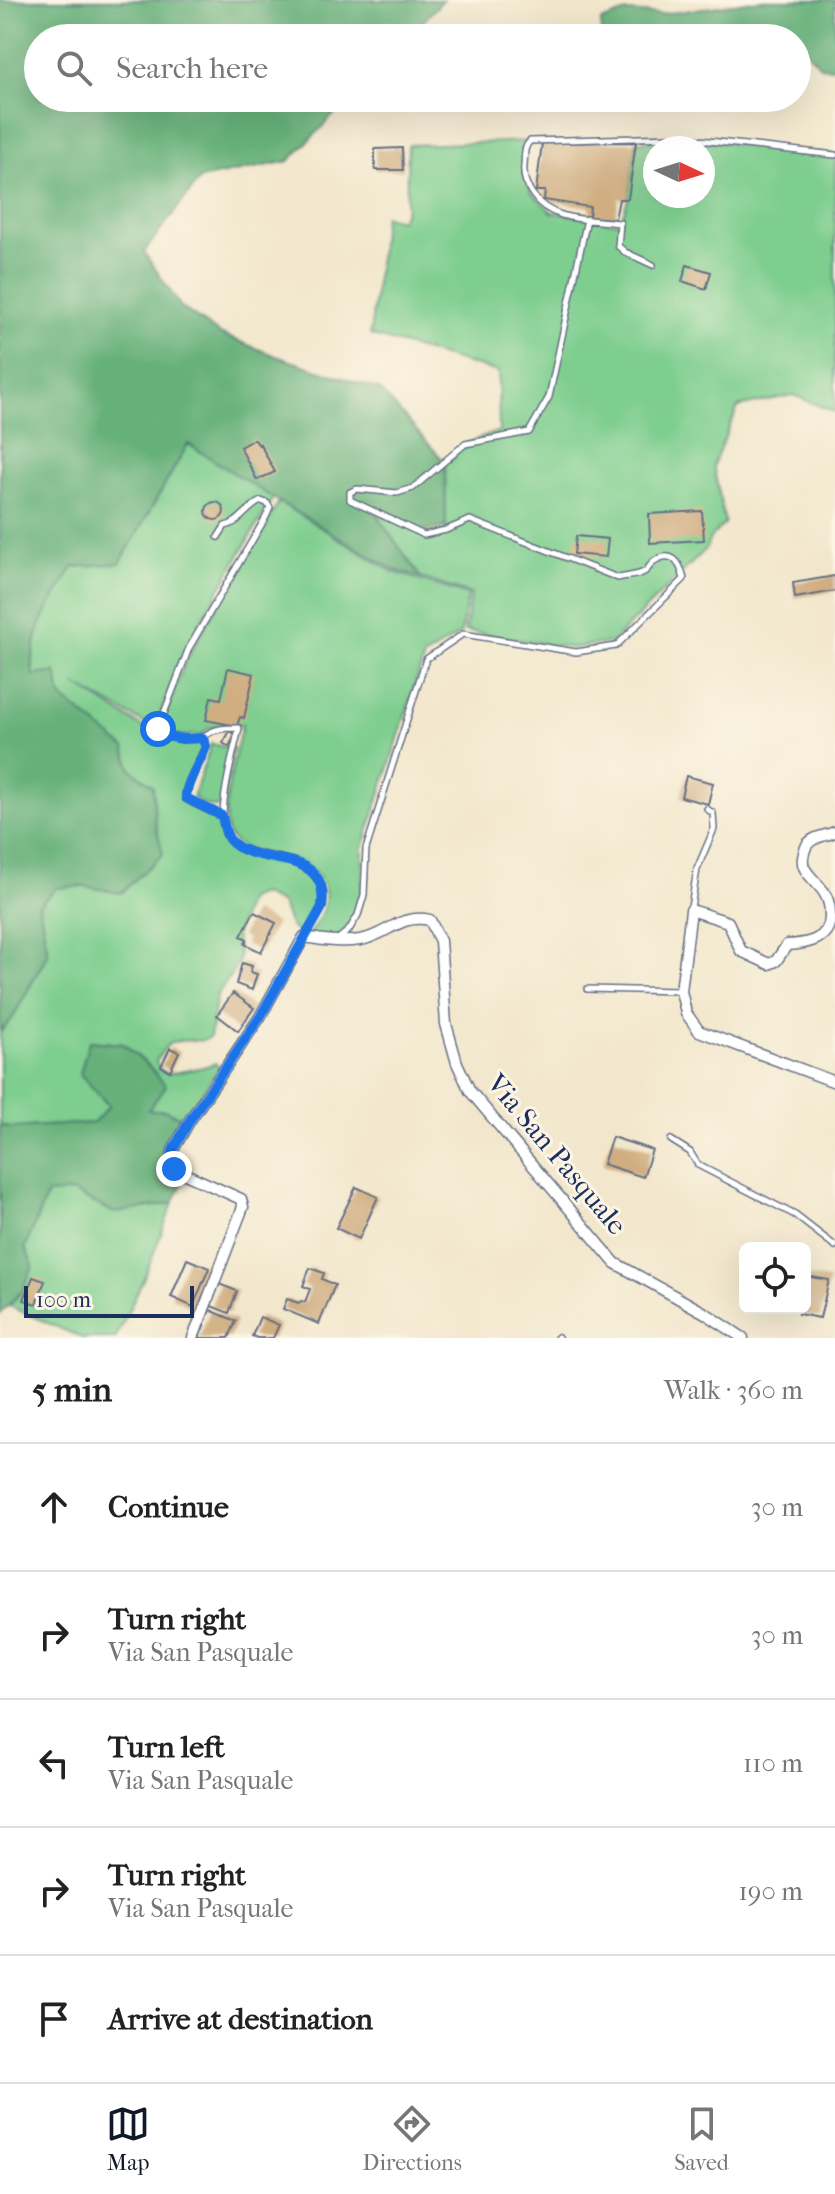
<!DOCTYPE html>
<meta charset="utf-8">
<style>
:root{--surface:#fff;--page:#f2f2f2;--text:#222;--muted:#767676;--line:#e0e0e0;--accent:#111827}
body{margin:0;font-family:"IM FELL French Canon",serif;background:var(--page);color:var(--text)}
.controls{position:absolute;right:24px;bottom:24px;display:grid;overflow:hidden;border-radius:12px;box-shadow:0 8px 32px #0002}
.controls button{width:72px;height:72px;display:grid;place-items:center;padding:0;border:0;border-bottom:2px solid var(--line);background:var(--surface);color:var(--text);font:40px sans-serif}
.compass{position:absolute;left:643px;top:136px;width:72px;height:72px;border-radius:50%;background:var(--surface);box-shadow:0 8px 32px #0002;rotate:94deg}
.scale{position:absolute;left:24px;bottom:20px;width:170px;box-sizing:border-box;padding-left:8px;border:4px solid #1b2f5e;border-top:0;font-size:22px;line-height:28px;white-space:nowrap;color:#1b2f5e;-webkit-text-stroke:6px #fcf5e5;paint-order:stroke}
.stop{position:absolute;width:24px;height:24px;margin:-18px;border:6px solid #1a73e8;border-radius:50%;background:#fff}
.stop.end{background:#1a73e8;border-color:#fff;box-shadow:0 2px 8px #0008}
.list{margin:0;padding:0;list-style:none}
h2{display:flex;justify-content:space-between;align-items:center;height:104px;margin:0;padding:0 32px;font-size:34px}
h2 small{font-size:26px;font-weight:400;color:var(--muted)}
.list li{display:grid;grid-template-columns:52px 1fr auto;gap:24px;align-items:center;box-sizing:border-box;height:128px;padding:0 32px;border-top:2px solid var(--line)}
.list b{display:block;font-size:30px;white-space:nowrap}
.list p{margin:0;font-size:26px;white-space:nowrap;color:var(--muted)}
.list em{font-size:26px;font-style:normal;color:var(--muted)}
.icon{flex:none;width:44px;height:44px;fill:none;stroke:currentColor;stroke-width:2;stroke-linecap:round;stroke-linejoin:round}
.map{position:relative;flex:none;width:835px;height:1338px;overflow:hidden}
.search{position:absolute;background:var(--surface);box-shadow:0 8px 32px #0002;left:24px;right:24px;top:24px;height:88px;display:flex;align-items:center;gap:20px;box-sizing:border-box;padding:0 28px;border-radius:44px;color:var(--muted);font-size:30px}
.sheet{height:744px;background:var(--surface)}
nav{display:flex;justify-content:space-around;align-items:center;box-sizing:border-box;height:112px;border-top:2px solid var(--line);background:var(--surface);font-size:22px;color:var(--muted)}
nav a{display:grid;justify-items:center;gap:4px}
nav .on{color:var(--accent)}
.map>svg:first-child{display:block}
</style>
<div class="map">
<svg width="835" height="1338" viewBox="0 0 835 1338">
<rect width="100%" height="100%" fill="#fcf5e5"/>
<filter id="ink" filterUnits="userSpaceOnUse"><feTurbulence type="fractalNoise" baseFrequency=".0125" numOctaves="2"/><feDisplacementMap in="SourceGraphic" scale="16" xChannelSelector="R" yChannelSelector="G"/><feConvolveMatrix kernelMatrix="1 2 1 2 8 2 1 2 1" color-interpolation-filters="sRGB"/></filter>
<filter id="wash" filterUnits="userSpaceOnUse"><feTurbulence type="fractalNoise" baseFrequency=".006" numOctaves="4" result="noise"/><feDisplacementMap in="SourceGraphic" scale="32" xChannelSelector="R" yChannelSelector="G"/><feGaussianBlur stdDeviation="1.8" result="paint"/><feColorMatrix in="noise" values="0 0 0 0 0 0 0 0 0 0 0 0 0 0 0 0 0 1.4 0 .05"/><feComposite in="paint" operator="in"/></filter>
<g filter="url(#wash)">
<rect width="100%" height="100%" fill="#f2e7cc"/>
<path fill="#7ece8f" stroke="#4c7e76" stroke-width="2" fill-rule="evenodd" d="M681 138 835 155V412L793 395 738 407 713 465 725 523 710 538 706 549 612 642 572 648 465 631 471 594 421 578 374 512 424 535 446 530 445 462 465 444 499 431 498 372 370 335 384 216 401 220 406 208 408 145 530 141 525 146 523 173 531 192 552 212 620 223 628 199 636 142ZM655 148H703V196H655Z
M188 444 273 498 186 646 174 675 155 729 74 684 160 738 183 742 200 741 203 747 182 792 183 800 191 806 219 818C222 831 224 843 236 850 249 858 266 858 279 861 328 875 328 897 301 935 287 927 287 917 282 904L261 894 248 899 235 936 239 954 238 964 217 995 210 1037C198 1045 183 1036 169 1044 164 1048 160 1056 156 1061L160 1070 168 1074C184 1070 200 1070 215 1063L220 1067 183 1119 166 1110H147L150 1067 123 1044 90 1041 80 1074 109 1106 94 1123 10 1128 0 1125V1032L12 1019 48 954 38 905 56 888 83 886 121 893 162 854 155 821 153 786 131 769 125 748 33 675C30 629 50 605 73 567L120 563Z
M279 502 393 572 468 595 461 633 424 657 363 848 362 895 356 914 347 928 335 939 308 935C319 920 331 903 323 884 306 844 244 863 229 835 218 814 237 750 242 725L218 726 208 729 201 735 183 736 163 733 161 729 179 677 192 649Z
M211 744 233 748 221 806 214 807 204 804 193 798Z
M72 1192 115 1213 173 1203 146 1273 116 1338H82L9 1306 23 1290 33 1266 25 1248 47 1194Z"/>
<path fill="#66b17a" stroke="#40706c" stroke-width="2" d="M0 0H443L408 38H38V98H350L289 161 200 179 144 252 181 307 220 334 276 356 380 390 445 462 446 527 425 531 370 506 421 578 394 570 273 498 188 444 120 563 73 567C51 605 30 629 33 675L56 672 61 697 125 748 131 769 153 786 155 821 163 854 121 893 83 886 56 888 39 905 48 953 12 1019 0 1032Z
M761 0H835V68L821 67 797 41V38L790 33 723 38H601V21L626 12 663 14Z
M89 1041 123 1044 150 1067 166 1086 148 1110H166L183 1119 167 1149V1175L182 1184 173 1203 115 1213 72 1192 47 1194 25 1248 33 1266 23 1290 0 1314V1125L10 1128 94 1123 109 1106 80 1074Z"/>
<g id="blocks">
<path fill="#d0ae82" d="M790 33 791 38H762V34Z
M636 142 628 199H619L615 219 589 217 590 207 544 200 545 191H536L542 143Z
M402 148 403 170H375V149Z
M687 265 711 272 706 289 682 281Z
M254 439 259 445 260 444 275 472 257 480 240 447Z
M206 511a9 9 0 1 1 18 0a9 9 0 1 1-18 0Z
M702 511 704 540 650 543 649 514Z
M576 536 608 539 606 557 574 554Z
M835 576V591L795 598 793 583Z
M228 668 254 674 244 718 240 717 237 726 206 720 211 697 221 699Z
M230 731 236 734 229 747 223 743Z
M686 776 713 783 708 804 681 797Z
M254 912 276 923 261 952 245 944 247 939 241 936Z
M242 963 252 966 250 972 257 974 252 990 236 984Z
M233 993 254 1008 238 1031 217 1015Z
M170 1048 179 1052 170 1071 161 1066Z
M612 1137 652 1150 643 1177 603 1164Z
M356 1187 378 1197 359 1239 336 1228Z
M187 1259 209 1268 193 1307 171 1297Z
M310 1268 324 1273 322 1279 335 1285 319 1324 283 1309 287 1299 299 1303 301 1301 305 1302 310 1289 303 1286Z
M805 1276 829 1280 820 1318 798 1314 799 1308H805Z
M33 1277 45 1281 36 1304 24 1300Z
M219 1284 237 1291 229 1313 211 1306Z
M210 1310 236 1321 229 1338H199Z
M260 1317 279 1325 273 1338H257L252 1336Z"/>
</g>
</g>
<g filter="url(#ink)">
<use href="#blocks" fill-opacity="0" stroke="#666f84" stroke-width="2"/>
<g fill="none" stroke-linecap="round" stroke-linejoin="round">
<defs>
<path id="lane" d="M653 265 625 252 618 246 620 223C589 219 551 222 533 195 526 185 523 177 524 165 525 156 523 148 530 141L673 137 835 155
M202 738 183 739 161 735 158 729 189 648 266 517 270 508 267 503 261 501C246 508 239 524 225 526L218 537
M222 816 193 803 186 798C185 784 201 761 206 746L202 738C213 728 224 728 239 728 234 752 215 816 227 837 241 862 297 849 318 880 331 900 316 920 304 936
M691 908 697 869 714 829 713 813 707 809
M338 939 349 930 358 915 364 895 366 849 426 659 463 634 576 652 616 646 684 579C680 562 672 549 653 562 650 565 648 570 644 572 637 576 626 576 618 578L470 520 446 530 424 535 350 500V492L357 489 397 493 413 488 465 444 529 432 549 397 587 219
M587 989 680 991
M671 1140 690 1152 698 1165 795 1215 835 1246
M557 1338 558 1337"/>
<path id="street" d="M835 832C826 836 813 836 807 845 803 852 801 863 805 869 810 878 820 885 825 894 830 903 830 909 830 918 829 941 805 944 787 945L776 961 769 964 741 951 728 922 691 910 681 991 686 1013 699 1031 835 1082
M193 1338 243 1207 241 1199 174 1169 172 1162 173 1150 190 1120 260 1017 304 937C322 940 341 943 360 940 387 936 399 913 430 920L440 941 446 1024 457 1063 470 1091 615 1263 705 1313 743 1338"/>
</defs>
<use href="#lane" stroke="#666f84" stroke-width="8"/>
<use href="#street" stroke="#666f84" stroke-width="13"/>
<use href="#lane" stroke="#fff" stroke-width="5"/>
<use href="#street" stroke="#fff" stroke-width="10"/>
</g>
</g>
<g fill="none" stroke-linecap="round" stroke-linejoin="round" filter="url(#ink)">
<path stroke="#1a73e8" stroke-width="10" d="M158 729 161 735 183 739 202 738 206 746C201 762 185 784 186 798L222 816C224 824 225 834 230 840 256 870 330 844 322 907L260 1017 190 1120 173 1150 172 1162 174 1169"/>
</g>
<g text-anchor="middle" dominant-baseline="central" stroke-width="6" stroke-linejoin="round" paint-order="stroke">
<g font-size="28" fill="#1b2f5e" stroke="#fcf5e5">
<text transform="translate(557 1154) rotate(50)">Via San Pasquale</text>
</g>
</g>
</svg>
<div class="controls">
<button><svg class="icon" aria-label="locate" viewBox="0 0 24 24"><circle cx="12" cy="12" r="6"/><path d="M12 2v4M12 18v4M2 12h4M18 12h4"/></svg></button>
</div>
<svg class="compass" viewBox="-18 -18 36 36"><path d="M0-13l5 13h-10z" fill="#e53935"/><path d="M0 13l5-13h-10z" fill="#767676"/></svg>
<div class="scale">100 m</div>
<div class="stop" style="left:158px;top:729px"></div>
<div class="stop end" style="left:174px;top:1169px"></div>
<div class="search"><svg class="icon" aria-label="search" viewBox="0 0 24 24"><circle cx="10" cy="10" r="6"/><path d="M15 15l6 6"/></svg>Search here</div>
</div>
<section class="sheet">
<h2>5 min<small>Walk · 360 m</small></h2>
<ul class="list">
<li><svg class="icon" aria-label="ahead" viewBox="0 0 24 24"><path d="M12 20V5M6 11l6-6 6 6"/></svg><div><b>Continue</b></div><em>30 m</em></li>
<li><svg class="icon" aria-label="right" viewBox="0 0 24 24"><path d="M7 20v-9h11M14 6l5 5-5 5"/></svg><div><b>Turn right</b><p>Via San Pasquale</p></div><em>30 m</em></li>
<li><svg class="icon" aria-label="left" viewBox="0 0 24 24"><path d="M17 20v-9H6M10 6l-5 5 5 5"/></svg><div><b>Turn left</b><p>Via San Pasquale</p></div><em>110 m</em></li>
<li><svg class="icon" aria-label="right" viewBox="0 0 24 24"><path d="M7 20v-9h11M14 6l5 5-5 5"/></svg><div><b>Turn right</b><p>Via San Pasquale</p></div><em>190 m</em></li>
<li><svg class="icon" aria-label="arrive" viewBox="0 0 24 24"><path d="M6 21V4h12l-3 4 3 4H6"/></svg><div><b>Arrive at destination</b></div></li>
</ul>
</section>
<nav>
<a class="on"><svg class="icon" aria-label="map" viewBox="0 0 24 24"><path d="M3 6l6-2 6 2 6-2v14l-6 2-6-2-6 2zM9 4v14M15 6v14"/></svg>Map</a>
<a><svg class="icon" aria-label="directions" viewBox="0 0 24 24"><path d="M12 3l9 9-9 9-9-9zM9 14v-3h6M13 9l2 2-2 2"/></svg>Directions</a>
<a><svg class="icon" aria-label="saved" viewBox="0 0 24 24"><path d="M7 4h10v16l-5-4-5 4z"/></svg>Saved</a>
</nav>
